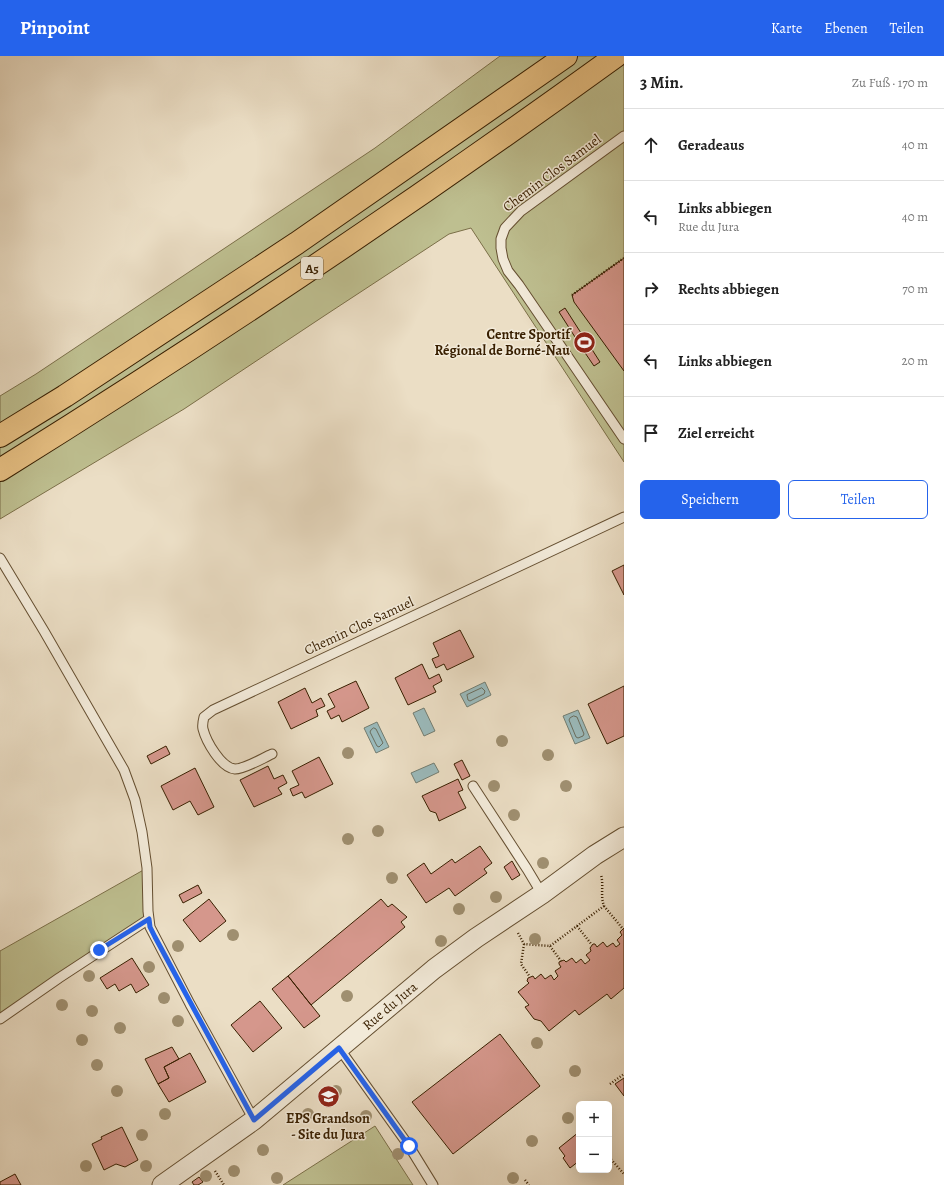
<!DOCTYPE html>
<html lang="de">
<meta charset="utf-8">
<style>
:root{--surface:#fff;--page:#f2f2f2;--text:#222;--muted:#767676;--line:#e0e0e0;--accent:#2563eb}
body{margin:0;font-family:Alegreya,serif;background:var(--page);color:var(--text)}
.controls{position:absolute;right:12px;bottom:12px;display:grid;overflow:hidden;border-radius:6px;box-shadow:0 4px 16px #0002}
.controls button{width:36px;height:36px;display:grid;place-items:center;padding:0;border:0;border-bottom:1px solid var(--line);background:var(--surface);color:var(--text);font:20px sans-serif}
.stop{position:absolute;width:12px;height:12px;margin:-9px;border:3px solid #2563eb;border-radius:50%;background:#fff}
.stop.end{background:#2563eb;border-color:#fff;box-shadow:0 1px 4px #0008}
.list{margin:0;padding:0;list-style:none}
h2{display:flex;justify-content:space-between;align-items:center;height:52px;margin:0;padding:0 16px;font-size:17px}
h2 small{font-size:13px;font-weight:400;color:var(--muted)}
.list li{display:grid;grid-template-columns:26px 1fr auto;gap:12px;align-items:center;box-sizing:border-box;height:72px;padding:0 16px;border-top:1px solid var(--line)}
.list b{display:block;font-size:15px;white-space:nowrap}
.list p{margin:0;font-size:13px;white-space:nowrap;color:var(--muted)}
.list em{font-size:13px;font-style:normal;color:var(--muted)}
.actions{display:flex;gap:8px;padding:12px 16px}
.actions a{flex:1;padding:9px 0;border:1px solid var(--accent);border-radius:6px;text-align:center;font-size:14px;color:var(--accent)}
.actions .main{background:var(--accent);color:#fff}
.icon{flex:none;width:22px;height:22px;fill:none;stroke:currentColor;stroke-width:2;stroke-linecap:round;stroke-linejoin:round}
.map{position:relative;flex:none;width:624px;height:1129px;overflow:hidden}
header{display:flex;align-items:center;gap:24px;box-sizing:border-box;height:56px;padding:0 20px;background:var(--accent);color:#fff}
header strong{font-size:19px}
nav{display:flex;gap:22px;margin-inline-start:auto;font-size:14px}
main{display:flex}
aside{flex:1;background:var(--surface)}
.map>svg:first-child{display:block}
</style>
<header>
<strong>Pinpoint</strong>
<nav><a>Karte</a><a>Ebenen</a><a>Teilen</a></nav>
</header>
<main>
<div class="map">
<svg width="624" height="1129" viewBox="0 0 624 1129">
<rect width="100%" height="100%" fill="#ebdec5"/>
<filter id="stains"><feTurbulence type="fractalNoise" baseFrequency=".005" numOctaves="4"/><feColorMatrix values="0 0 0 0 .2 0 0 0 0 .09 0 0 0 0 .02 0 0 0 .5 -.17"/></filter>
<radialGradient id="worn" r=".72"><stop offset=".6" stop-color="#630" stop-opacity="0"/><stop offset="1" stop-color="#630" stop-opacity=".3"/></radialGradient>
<path fill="#bebf90" stroke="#7b6f48" d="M500 0H624V406L471 172 449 178 324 260 184 353 0 463V340L36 318 375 92Z
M147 812 149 863 0 963V895Z
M375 1070 413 1129H283Z"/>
<path fill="#9bbbbd" stroke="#737d71" d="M485 626 491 639 467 651 460 638Z
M424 652 435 675 424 680 413 657Z
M578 654 590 682 575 688 563 660Z
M377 666 389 691 376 697 364 672Z
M434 707 439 716 416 727 411 717Z"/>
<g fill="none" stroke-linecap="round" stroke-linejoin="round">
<path stroke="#6a6d5e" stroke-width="1" d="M482 632 485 635 484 638 470 645 468 644 467 639Z
M574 660 577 661 584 678 583 680 578 682 576 681 569 664 570 662Z
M374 672 376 673 383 687 379 691 377 690 370 676 371 674Z"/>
</g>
<path fill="#d5978c" stroke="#381f00" d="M624 202V315L574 246 572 239Z
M565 252 581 277 575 281 559 256Z
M584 281 600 306 594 310 577 285Z
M624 509V539L612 515Z
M460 574 474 601 447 614 444 608 436 612 432 603 439 600 433 587Z
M422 608 429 623 439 618 442 625 433 630 436 636 408 649 395 622Z
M356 625 369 652 342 666 339 659 331 663 327 655 335 651 328 638Z
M624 630V680L607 688 588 648Z
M305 632 312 647 321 642 325 650 316 654 318 660 291 673 278 646Z
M166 690 170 698 151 708 147 700Z
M319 701 333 728 305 742 302 736 293 740 290 733 299 729 292 715Z
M462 704 470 720 462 724 454 708Z
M268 710 274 723 283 719 287 727 278 732 282 738 254 751 240 724Z
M195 712 214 751 198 759 190 745 173 754 161 730Z
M458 723 463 734 458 736 466 752 439 765 436 757 430 755 422 740Z
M480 790 492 807 484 813 487 817 455 840 449 832 426 847 407 819 424 807 431 818 452 803 455 807Z
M512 805 520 819 512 824 504 811Z
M198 829 202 837 183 847 179 839Z
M209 843 226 865 200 886 183 864Z
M381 843 388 851 392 848 407 861 401 866 405 871 311 949 288 920Z
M624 872V932L611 943 607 938 579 959 575 954 549 975 541 965 534 963 525 951 529 949 518 936 529 927 527 925 528 922 533 920 535 923 541 918 545 923 551 919 554 924 558 920 555 915 561 911 559 908V906L564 904 566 906 572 902 576 907 581 903 585 908 590 904 586 899 591 895 590 892 593 888H595L597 891 603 886 607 891 613 887 616 891 620 888 617 884 622 879 620 876Z
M132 902 149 929 136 937 131 928 119 935 115 928 107 933 100 922Z
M288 920 320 960 304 972 272 933Z
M260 945 282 972 253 996 231 969Z
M500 978 540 1030 453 1098 412 1046Z
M172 991 179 1003 164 1011 169 1022 158 1028 145 1003Z
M190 997 206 1026 169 1046 158 1028 169 1022 164 1011Z
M624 1022V1040L615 1028Z
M122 1071 138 1104 125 1111 116 1108 104 1114 92 1088 102 1083 101 1081Z
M579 1076V1105L570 1112 563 1102 565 1100 559 1092Z
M15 1118 21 1129H0V1126Z
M199 1121 203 1126 198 1129H194L192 1126Z"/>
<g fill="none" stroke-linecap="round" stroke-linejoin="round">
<defs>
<path id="lane" d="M624 80 521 155 505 172 501 183V192L503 203 508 215 519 229 624 383
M0 502 44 575 124 714 135 744 142 776 147 812 148 855 150 871 190 948 254 1064
M272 698C263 702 245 713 235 713 221 712 206 685 203 673 202 669 203 665 204 661L213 654 624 461
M473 730 527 813 542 838
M0 963 59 922 149 863
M339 992 409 1090 433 1129"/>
<path id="street" d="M162 1129 254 1064 434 913 476 882 542 838 595 799 624 781"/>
<path id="highway" d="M0 380 65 340 297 187 566 0
M0 414C210 283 416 145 616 0"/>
</defs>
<use href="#lane" stroke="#654f31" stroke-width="11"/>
<use href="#street" stroke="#654f31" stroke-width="21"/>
<use href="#highway" stroke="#381f00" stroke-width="24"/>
<path stroke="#381f00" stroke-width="2.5" stroke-dasharray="1 2" stroke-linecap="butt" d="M572 239 624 202
M604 850 623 873
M577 870 592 889
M518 877 524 888 550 890 604 850C600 840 604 829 601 819
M524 888 521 908 530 921
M550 890 561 905
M610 1028 624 1018
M609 1101 624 1118
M215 1115 224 1129
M525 1124 529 1129"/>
<use href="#lane" stroke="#f2ead9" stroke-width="9"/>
<use href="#street" stroke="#f2ead9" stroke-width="19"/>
<use href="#highway" stroke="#e6bf82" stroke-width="22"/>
</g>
<g fill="#9f8f70">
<circle cx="502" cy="685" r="6"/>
<circle cx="348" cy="697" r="6"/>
<circle cx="548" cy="699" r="6"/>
<circle cx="494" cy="730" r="6"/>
<circle cx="566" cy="730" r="6"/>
<circle cx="514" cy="759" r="6"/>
<circle cx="378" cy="775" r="6"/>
<circle cx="348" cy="783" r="6"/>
<circle cx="543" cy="807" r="6"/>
<circle cx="392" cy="822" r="6"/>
<circle cx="496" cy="841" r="6"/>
<circle cx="459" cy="853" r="6"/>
<circle cx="233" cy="879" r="6"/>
<circle cx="535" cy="883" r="6"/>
<circle cx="441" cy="885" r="6"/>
<circle cx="178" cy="890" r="6"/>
<circle cx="149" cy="911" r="6"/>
<circle cx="89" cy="920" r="6"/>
<circle cx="347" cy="940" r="6"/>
<circle cx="164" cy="942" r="6"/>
<circle cx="62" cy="949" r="6"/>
<circle cx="92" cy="955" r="6"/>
<circle cx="178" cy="965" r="6"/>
<circle cx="120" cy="972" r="6"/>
<circle cx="82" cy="984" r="6"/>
<circle cx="537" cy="987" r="6"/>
<circle cx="97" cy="1009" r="6"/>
<circle cx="575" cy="1015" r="6"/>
<circle cx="117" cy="1035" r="6"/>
<circle cx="336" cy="1035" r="6"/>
<circle cx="165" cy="1058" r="6"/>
<circle cx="308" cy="1058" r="6"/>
<circle cx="366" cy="1060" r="6"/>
<circle cx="568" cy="1062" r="6"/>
<circle cx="142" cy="1079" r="6"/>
<circle cx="532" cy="1085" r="6"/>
<circle cx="263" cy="1094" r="6"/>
<circle cx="398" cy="1098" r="6"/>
<circle cx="86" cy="1110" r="6"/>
<circle cx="146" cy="1110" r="6"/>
<circle cx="234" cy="1115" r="6"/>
<circle cx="206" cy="1120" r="6"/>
<circle cx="277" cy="1122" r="6"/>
<circle cx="513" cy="1122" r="6"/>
</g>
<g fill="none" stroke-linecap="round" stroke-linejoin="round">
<path stroke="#2563eb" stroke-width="5" d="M99 894 149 863 150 871 155 881 254 1064 339 992 409 1090"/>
</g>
<defs>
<symbol id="stadium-disc" viewBox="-11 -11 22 22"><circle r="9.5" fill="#8f2418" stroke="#f2ead9"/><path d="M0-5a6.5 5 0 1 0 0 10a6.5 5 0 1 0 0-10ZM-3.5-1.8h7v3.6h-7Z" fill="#fff"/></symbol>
<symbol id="school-disc" viewBox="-11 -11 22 22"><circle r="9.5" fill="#8f2418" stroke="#f2ead9"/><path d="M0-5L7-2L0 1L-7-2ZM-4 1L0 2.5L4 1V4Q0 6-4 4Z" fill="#fff"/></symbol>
</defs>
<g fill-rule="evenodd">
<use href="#stadium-disc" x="572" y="274" width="25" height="25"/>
<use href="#school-disc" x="316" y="1028" width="25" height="25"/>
</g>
<g text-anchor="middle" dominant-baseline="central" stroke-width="3" stroke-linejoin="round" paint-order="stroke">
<rect fill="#f2ead9" stroke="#705c41" stroke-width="1" x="301" y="201" width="22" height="22" rx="3"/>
<g font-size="13" font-weight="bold" fill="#381f00">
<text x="312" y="212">A5</text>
</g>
<g font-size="14" fill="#381f00" stroke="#f2ead9">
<text transform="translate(552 117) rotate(-37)">Chemin Clos Samuel</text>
<text transform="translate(359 570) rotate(-25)">Chemin Clos Samuel</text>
<text transform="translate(390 950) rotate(-40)">Rue du Jura</text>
</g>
<g font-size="14" font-weight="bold" fill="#381f00" stroke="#f2ead9" text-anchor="end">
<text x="570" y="278">Centre Sportif<tspan x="570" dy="16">Régional de Borné-Nau</tspan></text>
<text x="328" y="1062" text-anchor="middle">EPS Grandson<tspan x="328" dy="16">- Site du Jura</tspan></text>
</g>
</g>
<rect width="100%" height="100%" filter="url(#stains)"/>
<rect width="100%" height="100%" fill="url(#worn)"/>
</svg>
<div class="controls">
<button>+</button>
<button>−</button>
</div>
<div class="stop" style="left:409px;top:1090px"></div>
<div class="stop end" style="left:99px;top:894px"></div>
</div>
<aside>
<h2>3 Min.<small>Zu Fuß · 170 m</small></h2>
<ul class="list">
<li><svg class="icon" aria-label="ahead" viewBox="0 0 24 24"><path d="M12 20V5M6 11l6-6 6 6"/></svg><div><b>Geradeaus</b></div><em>40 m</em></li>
<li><svg class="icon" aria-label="left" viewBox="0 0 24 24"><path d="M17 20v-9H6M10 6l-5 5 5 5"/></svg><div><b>Links abbiegen</b><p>Rue du Jura</p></div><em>40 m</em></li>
<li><svg class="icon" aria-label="right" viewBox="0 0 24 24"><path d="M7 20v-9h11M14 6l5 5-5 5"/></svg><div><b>Rechts abbiegen</b></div><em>70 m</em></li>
<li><svg class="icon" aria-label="left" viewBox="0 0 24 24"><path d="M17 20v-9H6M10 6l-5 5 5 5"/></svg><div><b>Links abbiegen</b></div><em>20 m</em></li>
<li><svg class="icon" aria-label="arrive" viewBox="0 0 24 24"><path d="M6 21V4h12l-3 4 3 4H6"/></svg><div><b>Ziel erreicht</b></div></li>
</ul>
<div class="actions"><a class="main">Speichern</a><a>Teilen</a></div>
</aside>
</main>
